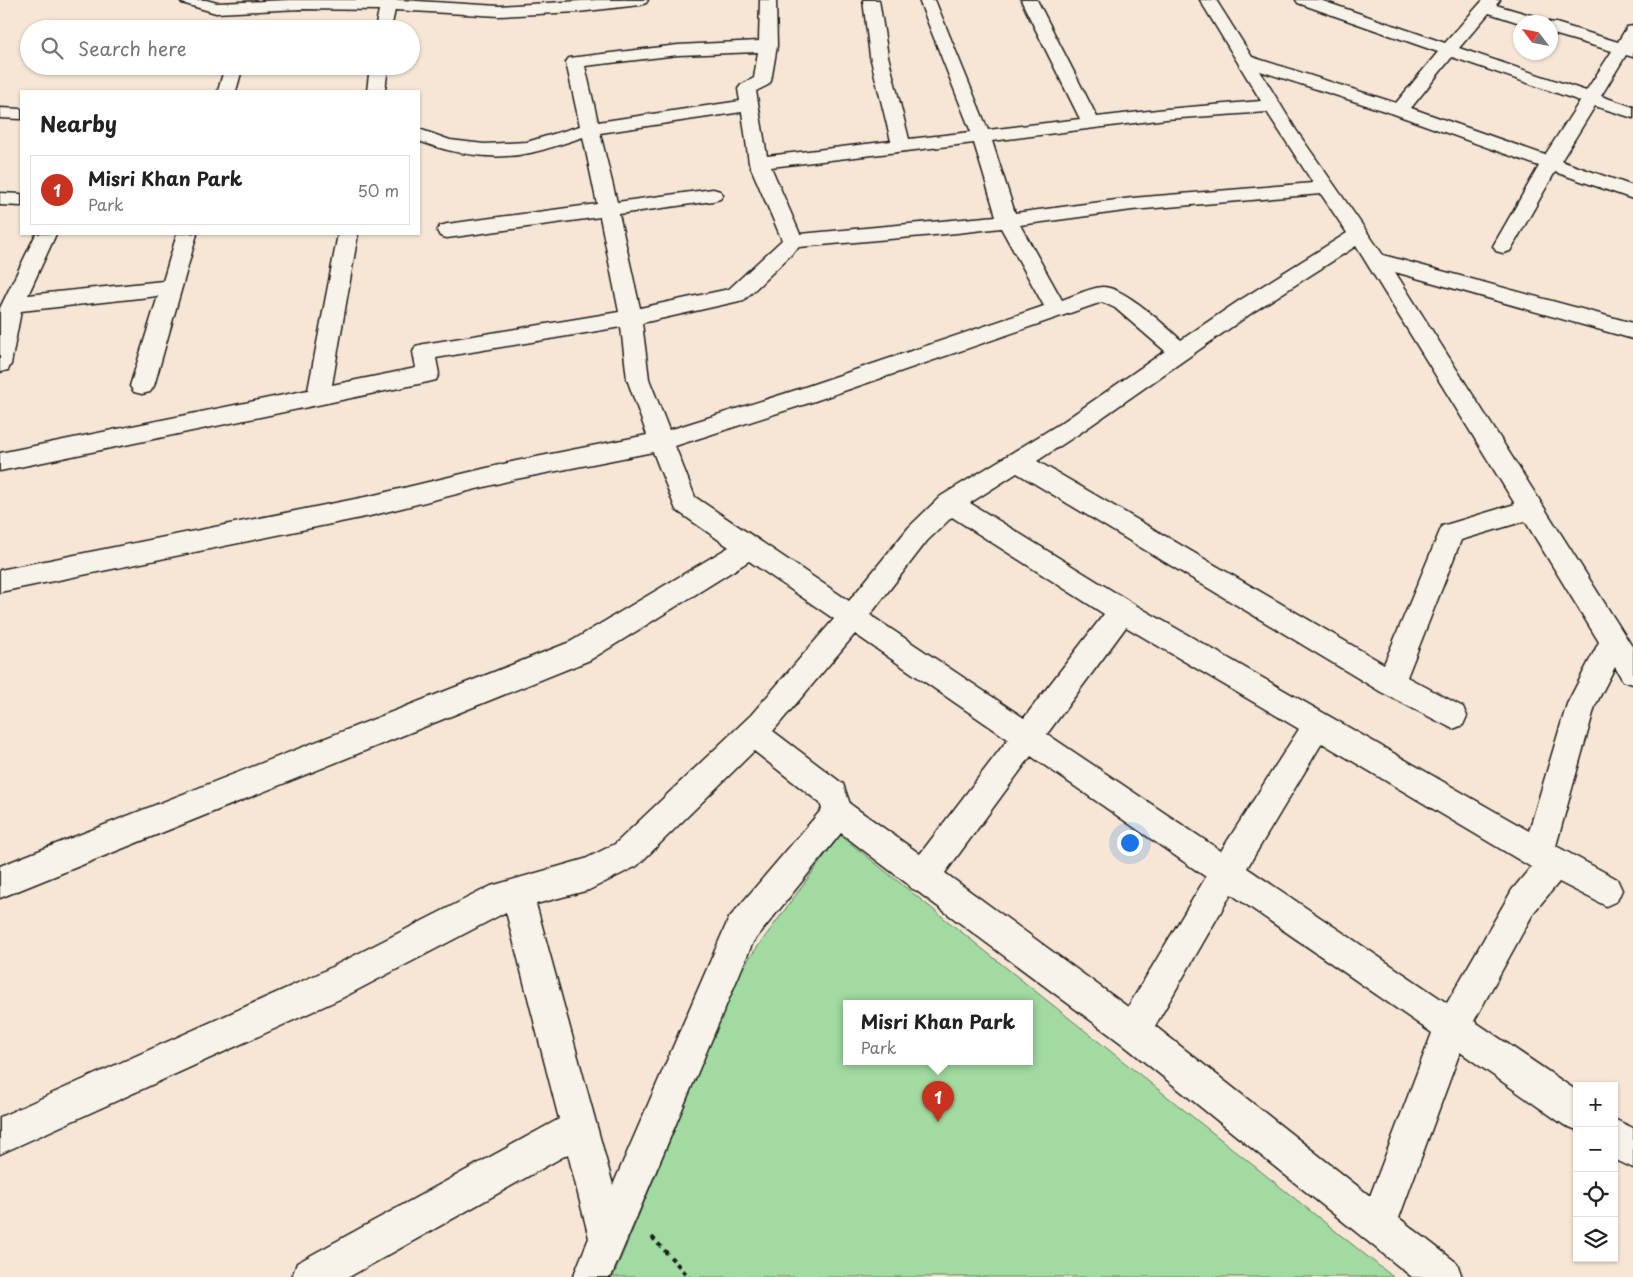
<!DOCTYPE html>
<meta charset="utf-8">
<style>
:root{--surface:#fff;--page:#f6f6f6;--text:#222;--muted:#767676;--line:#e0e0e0;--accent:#c8321e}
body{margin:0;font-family:"Playpen Sans",sans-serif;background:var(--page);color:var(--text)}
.controls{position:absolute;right:15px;bottom:15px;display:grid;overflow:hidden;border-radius:0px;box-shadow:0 1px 4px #0004}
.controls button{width:45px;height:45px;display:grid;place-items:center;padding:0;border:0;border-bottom:1px solid var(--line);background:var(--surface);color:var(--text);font:25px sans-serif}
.compass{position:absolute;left:1513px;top:15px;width:45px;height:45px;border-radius:50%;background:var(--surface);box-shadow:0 1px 4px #0004;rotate:302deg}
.you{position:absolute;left:1129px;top:842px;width:18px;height:18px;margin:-12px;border:4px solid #fff;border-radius:50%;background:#1a73e8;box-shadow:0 0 0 8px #1a73e833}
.badge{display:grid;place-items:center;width:32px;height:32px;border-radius:50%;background:var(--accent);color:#fff;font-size:16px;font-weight:700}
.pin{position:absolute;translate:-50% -41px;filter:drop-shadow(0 1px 2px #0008)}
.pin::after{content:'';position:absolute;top:26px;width:18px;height:15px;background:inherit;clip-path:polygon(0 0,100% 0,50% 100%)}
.popup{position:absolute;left:843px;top:1000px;width:190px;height:65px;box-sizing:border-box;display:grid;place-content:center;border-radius:0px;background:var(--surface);filter:drop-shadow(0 1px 4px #0005);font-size:16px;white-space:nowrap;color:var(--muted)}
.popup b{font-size:19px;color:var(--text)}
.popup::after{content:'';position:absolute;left:50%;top:100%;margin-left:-10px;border:10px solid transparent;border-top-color:var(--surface)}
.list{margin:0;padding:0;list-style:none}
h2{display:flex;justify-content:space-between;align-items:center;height:65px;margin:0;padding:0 20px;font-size:21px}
h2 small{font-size:16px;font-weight:400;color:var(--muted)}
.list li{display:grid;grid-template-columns:32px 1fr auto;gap:15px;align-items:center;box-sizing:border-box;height:70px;margin:0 10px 10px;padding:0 10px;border:1px solid var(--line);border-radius:0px}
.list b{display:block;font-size:19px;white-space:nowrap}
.list p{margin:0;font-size:16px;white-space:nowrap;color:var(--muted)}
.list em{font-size:16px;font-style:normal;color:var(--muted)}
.icon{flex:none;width:28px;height:28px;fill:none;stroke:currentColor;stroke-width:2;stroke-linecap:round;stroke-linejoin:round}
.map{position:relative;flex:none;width:1633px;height:1277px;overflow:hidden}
.search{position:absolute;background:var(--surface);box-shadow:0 1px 4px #0004;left:20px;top:20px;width:400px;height:55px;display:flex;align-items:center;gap:12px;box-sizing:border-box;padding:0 18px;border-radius:28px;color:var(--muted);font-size:19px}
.panel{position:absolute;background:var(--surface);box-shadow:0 1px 4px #0004;left:20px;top:90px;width:400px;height:145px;border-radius:0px}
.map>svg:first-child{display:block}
</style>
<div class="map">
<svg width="1633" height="1277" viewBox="0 0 1633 1277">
<rect width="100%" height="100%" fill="#f7e6d5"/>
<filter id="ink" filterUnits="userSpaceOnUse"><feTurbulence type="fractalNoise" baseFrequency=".02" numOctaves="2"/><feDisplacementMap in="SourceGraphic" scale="10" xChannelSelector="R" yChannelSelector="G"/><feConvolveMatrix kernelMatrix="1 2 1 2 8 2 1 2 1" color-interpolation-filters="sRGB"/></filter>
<g filter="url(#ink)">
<path fill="#a1dba1" stroke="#5e7c5e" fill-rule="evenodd" d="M840 835 1393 1277H613L742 968ZM847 1003H1029V1061H847Z"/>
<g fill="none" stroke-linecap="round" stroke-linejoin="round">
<defs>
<path id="minor" d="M180 0H206L217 3 289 0H400L499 6 596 0H648L646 3 640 5 578 12 499 16 395 10 391 29H375L379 10 301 9 216 13 182 3Z
M760 0H776L777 46 771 81 768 85 756 91 767 156 891 141 870 56 863 0H879L888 56 909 139 971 132 919 0H935L988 130 1080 119 1021 0H1037L1097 117 1166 109 1261 101 1200 0H1216L1252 57 1396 103 1438 52 1298 3 1296 0H1320L1445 43 1483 0H1500L1496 5 1541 18 1543 22 1520 23 1489 13 1459 48 1586 91 1612 51 1550 33V22H1548L1556 23 1618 42 1627 27 1633 26V57L1626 55 1601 96 1633 107V118L1595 106 1561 161 1633 186V199L1555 172 1510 251 1503 253 1496 251 1493 246 1539 166 1394 114 1260 71 1296 130 1383 255 1633 323V339L1395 272 1633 648V684L1623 681 1615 667 1595 706 1556 846 1617 879 1622 890 1617 901 1606 906 1559 882 1534 912 1474 1021 1577 1091V1130L1564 1125 1460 1052 1399 1218 1457 1263 1462 1277H1412L1121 1043 917 891 911 888 909 885 841 833 753 942 611 1277H573L589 1238 568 1154 349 1277H292L297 1263 559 1119 506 912 342 998 0 1154V1117L318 974 491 886 585 859 615 844 751 715 834 619 749 561 590 660 0 898V866L570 642 729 547 676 510 653 452 516 479 370 516 0 592V570L370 496 516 461 647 435 627 379 621 327 436 358 439 374 436 380 428 382 0 471V453L308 390 338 234H358L332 385 416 368 413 352 416 346 424 344 619 312 600 217 447 238 440 236 437 231 440 226 447 224 597 204 583 137C565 143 548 149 530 153 494 161 453 154 419 141V129L450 140 484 144 527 142 580 126 566 62 569 58 678 45 759 41ZM758 52 754 78 741 85 738 89 740 101 598 122 585 66 678 55ZM1452 57 1580 101 1545 155 1411 108ZM742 112 749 163 782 240 729 289 640 308 619 214 713 201 720 199 723 195 720 191 713 189 617 202 600 133ZM1267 112 1313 183 1132 198 1015 213 992 141 1166 119ZM974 143 996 216 800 234 771 167ZM1321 194 1347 233 1237 302 1181 340C1165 326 1124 286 1102 287 1089 288 1074 296 1062 300L1020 225 1132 210ZM1001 228 1044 306 793 391 669 430 649 379 642 323 744 300 799 247 957 233ZM1356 246 1515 504 1442 526 1384 664 1037 461 1080 433 1253 312ZM1102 302 1115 308 1165 351 1064 421 941 496 909 527 849 601 695 497 675 446 809 403ZM1017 473 1381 692 1453 729 1463 725 1467 716 1463 707 1407 677 1461 540 1525 521 1599 642 1567 704 1529 831 1132 603 970 503ZM952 517 1104 614 1024 718 870 615 927 541ZM1126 627 1299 729 1221 851 1047 734ZM855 634 1008 739 920 854 850 804 843 784 773 731ZM1322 743 1531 867 1512 890 1447 1003 1247 868ZM754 751 820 803 822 809 729 918 613 1185 536 904 589 890 637 866ZM1031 756 1206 877 1128 1007 945 873ZM1231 894 1432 1033 1370 1196 1155 1026Z
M225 66H243L236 91H218Z
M370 66H388L385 91H367Z
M0 108 21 109V119L0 118Z
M0 193 21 194V206L0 205Z
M36 234H56L28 295 163 281 177 234H197L154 386 150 392 142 394 134 392 130 386 158 296 21 311 11 364 8 370 0 372V308Z
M1614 1119 1633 1128V1168L1614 1159Z"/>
</defs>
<use href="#minor" stroke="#1c1c1c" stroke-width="3"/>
<path stroke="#1c1c1c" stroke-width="4" stroke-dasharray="4.5 4.5" stroke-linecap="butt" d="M652 1237 689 1277"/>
<use href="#minor" fill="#f7f3e8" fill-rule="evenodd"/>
</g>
</g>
</svg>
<div class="controls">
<button>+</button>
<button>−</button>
<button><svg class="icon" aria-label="locate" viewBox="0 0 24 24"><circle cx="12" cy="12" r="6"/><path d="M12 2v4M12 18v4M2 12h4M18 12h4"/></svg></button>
<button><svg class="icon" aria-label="layers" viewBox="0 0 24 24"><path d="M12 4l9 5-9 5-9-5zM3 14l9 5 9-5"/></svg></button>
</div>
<svg class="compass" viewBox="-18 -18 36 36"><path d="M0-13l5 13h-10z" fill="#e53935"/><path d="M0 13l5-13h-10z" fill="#767676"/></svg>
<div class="you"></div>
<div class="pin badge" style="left:938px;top:1122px">1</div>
<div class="popup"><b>Misri Khan Park</b>Park</div>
<div class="search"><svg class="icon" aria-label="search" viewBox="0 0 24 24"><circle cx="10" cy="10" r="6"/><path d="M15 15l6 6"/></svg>Search here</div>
<section class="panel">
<h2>Nearby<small></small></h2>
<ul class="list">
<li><span class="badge">1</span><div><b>Misri Khan Park</b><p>Park</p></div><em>50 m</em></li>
</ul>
</section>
</div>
